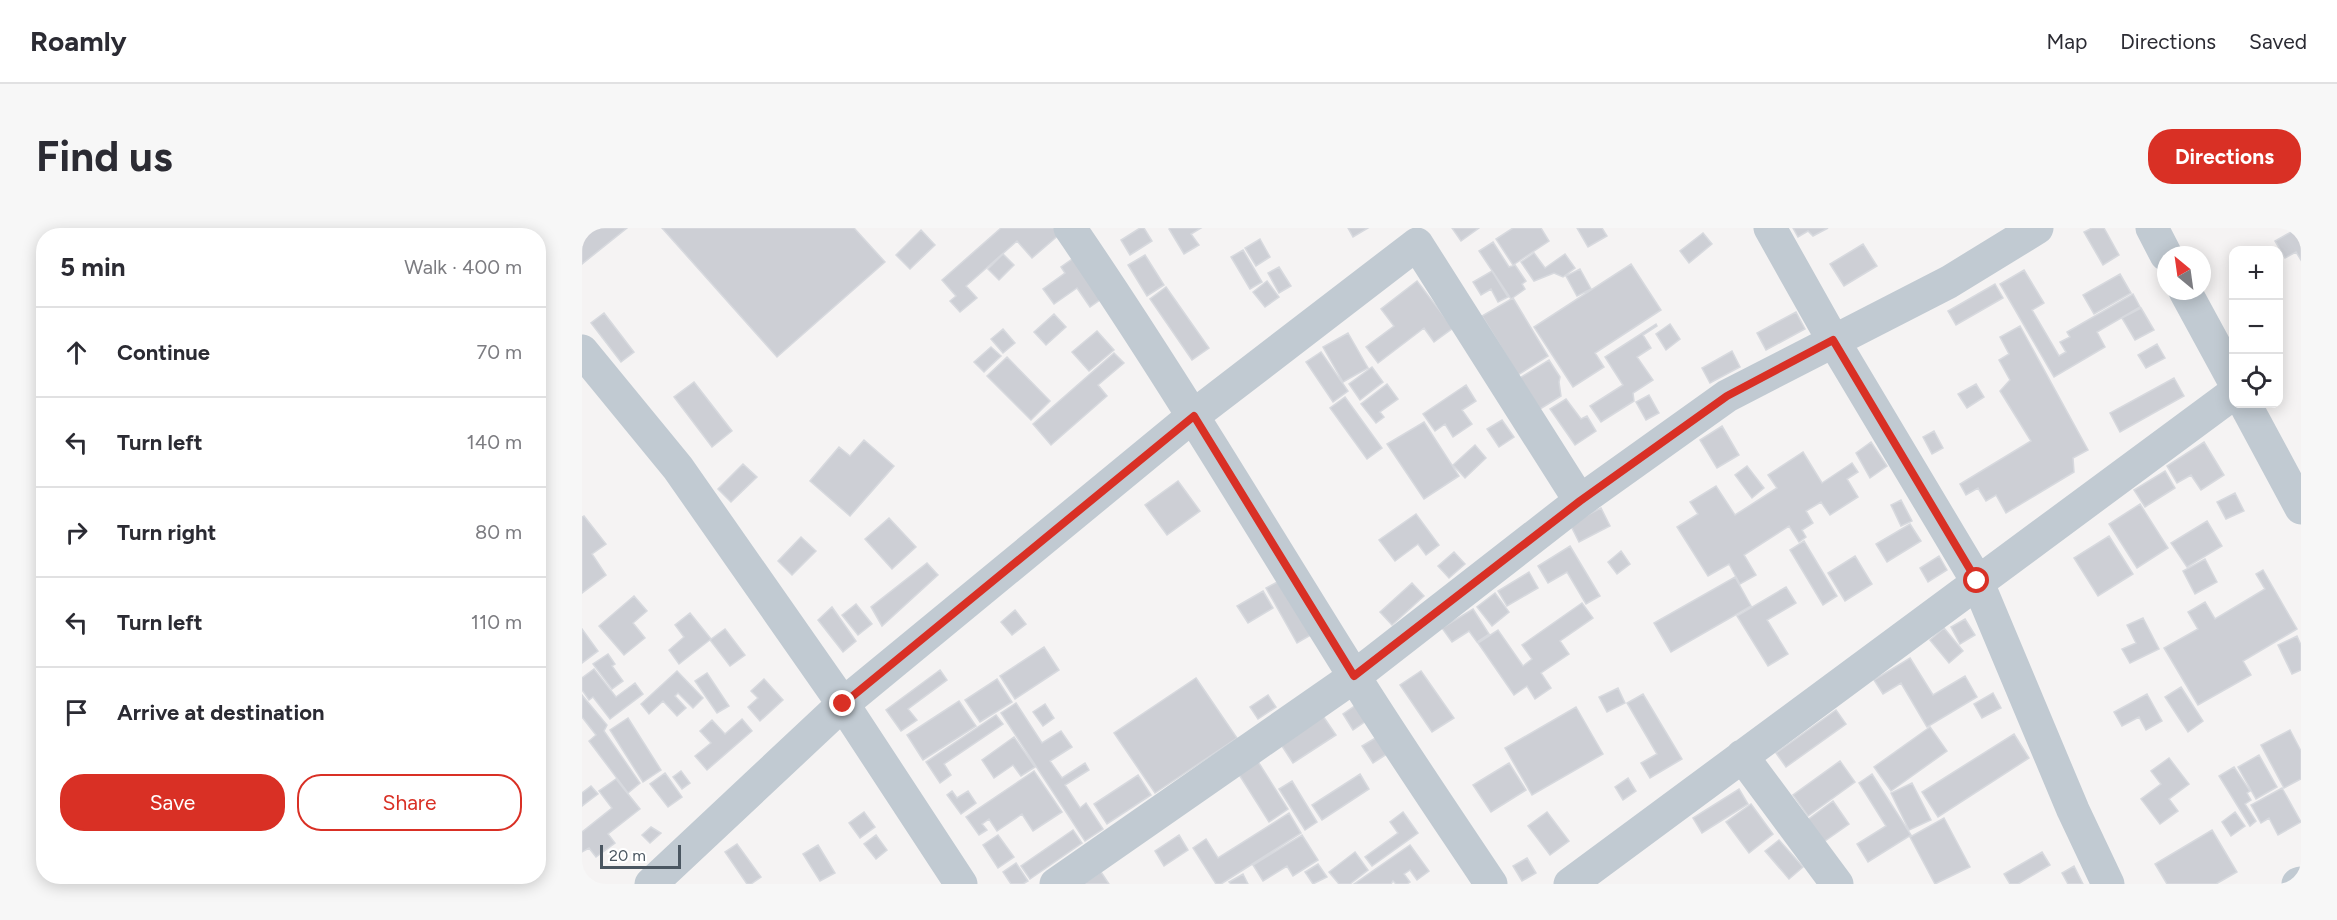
<!DOCTYPE html>
<meta charset="utf-8">
<style>
:root{--surface:#fff;--page:#f7f7f7;--text:#2b2b33;--muted:#7c7c81;--line:#e1e1e2;--accent:#d93025}
body{margin:0;font-family:Figtree,sans-serif;background:var(--page);color:var(--text)}
.controls{position:absolute;right:18px;top:18px;display:grid;overflow:hidden;border-radius:12px;box-shadow:0 3px 15px #0003}
.controls button{width:54px;height:54px;display:grid;place-items:center;padding:0;border:0;border-bottom:2px solid var(--line);background:var(--surface);color:var(--text);font:30px sans-serif}
.compass{position:absolute;left:1575px;top:18px;width:54px;height:54px;border-radius:50%;background:var(--surface);box-shadow:0 3px 15px #0003;rotate:331deg}
.scale{position:absolute;left:18px;bottom:15px;width:81px;box-sizing:border-box;padding-left:6px;border:3px solid #4a5661;border-top:0;font-size:16px;line-height:21px;white-space:nowrap;color:#4a5661;-webkit-text-stroke:4px #fff;paint-order:stroke}
.stop{position:absolute;width:18px;height:18px;margin:-14px;border:4px solid #d93025;border-radius:50%;background:#fff}
.stop.end{background:#d93025;border-color:#fff;box-shadow:0 2px 6px #0008}
.list{margin:0;padding:0;list-style:none}
h2{display:flex;justify-content:space-between;align-items:center;height:78px;margin:0;padding:0 24px;font-size:26px}
h2 small{font-size:20px;font-weight:400;color:var(--muted)}
.list li{display:grid;grid-template-columns:39px 1fr auto;gap:18px;align-items:center;box-sizing:border-box;height:90px;padding:0 24px;border-top:2px solid var(--line)}
.list b{display:block;font-size:22px;white-space:nowrap}
.list em{font-size:20px;font-style:normal;color:var(--muted)}
.actions{display:flex;gap:12px;padding:18px 24px}
.actions a{flex:1;padding:14px 0;border:2px solid var(--accent);border-radius:24px;text-align:center;font-size:21px;color:var(--accent)}
.actions .main{background:var(--accent);color:#fff}
.icon{flex:none;width:33px;height:33px;fill:none;stroke:currentColor;stroke-width:2;stroke-linecap:round;stroke-linejoin:round}
.map{position:relative;flex:none;width:1719px;height:656px;overflow:hidden;border-radius:24px}
header{display:flex;align-items:center;gap:36px;box-sizing:border-box;height:84px;padding:0 30px;background:var(--surface);border-bottom:2px solid var(--line)}
header strong{font-size:28px}
nav{display:flex;gap:33px;margin-inline-start:auto;font-size:21px}
.intro{display:flex;align-items:center;justify-content:space-between;box-sizing:border-box;height:144px;padding:0 36px}
h1{margin:0;font-size:42px}
.button{padding:15px 27px;border-radius:24px;background:var(--accent);color:#fff;font-size:21px;font-weight:700}
main{display:flex;gap:36px;padding:0 36px}
aside{flex:1;background:var(--surface);border-radius:24px;box-shadow:0 3px 15px #0003}
.map>svg:first-child{display:block}
</style>
<header>
<strong>Roamly</strong>
<nav><a>Map</a><a>Directions</a><a>Saved</a></nav>
</header>
<div class="intro"><h1>Find us</h1><a class="button">Directions</a></div>
<main>
<aside>
<h2>5 min<small>Walk · 400 m</small></h2>
<ul class="list">
<li><svg class="icon" aria-label="ahead" viewBox="0 0 24 24"><path d="M12 20V5M6 11l6-6 6 6"/></svg><div><b>Continue</b></div><em>70 m</em></li>
<li><svg class="icon" aria-label="left" viewBox="0 0 24 24"><path d="M17 20v-9H6M10 6l-5 5 5 5"/></svg><div><b>Turn left</b></div><em>140 m</em></li>
<li><svg class="icon" aria-label="right" viewBox="0 0 24 24"><path d="M7 20v-9h11M14 6l5 5-5 5"/></svg><div><b>Turn right</b></div><em>80 m</em></li>
<li><svg class="icon" aria-label="left" viewBox="0 0 24 24"><path d="M17 20v-9H6M10 6l-5 5 5 5"/></svg><div><b>Turn left</b></div><em>110 m</em></li>
<li><svg class="icon" aria-label="arrive" viewBox="0 0 24 24"><path d="M6 21V4h12l-3 4 3 4H6"/></svg><div><b>Arrive at destination</b></div></li>
</ul>
<div class="actions"><a class="main">Save</a><a>Share</a></div>
</aside>
<div class="map">
<svg width="1719" height="656" viewBox="0 0 1719 656">
<rect width="100%" height="100%" fill="#f5f3f3"/>
<path fill="#cdcfd5" stroke="#d7d9de" stroke-width="1.5" d="M0 0H45L0 36Z
M80 0H272L303 34 195 129Z
M419 0H473L478 6 450 30 435 13 384 58 395 70 378 84 368 73 374 68 360 52Z
M558 0H562L570 13 548 27 539 12Z
M588 0H619L609 6 617 17 602 26 587 1Z
M766 0H786L771 9Z
M870 0H897L879 13Z
M931 0H959L967 13 931 37 914 11Z
M995 0H1020L1025 8 1006 19Z
M1211 0H1246L1231 8 1226 3 1216 9Z
M1510 0H1522L1537 27 1521 37 1502 4Z
M1716 0H1719V32L1714 24 1703 30 1693 13Z
M339 2 353 17 328 41 314 27Z
M1121 5 1130 16 1107 35 1098 23Z
M678 11 688 29 674 38 663 20Z
M911 14 927 39 933 37 944 53 940 56 943 61 929 71 897 23Z
M1281 16 1295 38 1262 58 1248 36Z
M661 22 680 54 668 61 649 29Z
M952 25 963 40 983 26 993 40 981 49 972 45 952 53 939 34Z
M421 26 432 37 417 52 406 41Z
M563 27 582 57 565 68 546 37Z
M493 29 522 69 508 79 495 60 472 76 461 61 483 45 479 39Z
M1049 36 1079 82 1013 125 1022 139 991 159 952 99Z
M697 39 709 58 697 65 686 45Z
M998 41 1009 61 995 68 984 48Z
M1442 42 1462 75 1450 82 1477 128 1484 124 1478 114 1488 109 1485 104 1551 66 1558 79 1515 104 1523 119 1472 149 1418 56Z
M910 43 926 69 916 74 909 61 899 67 891 54Z
M1538 46 1549 65 1512 86 1501 67Z
M685 53 697 69 683 79 671 64Z
M835 53 871 100 852 114 842 100 796 135 784 119 812 98 799 81Z
M1413 56 1421 70 1374 97 1366 83Z
M584 59 627 120 610 132 568 71Z
M931 70 966 128 936 147 900 88Z
M1559 80 1572 102 1553 112 1540 90Z
M1214 84 1223 101 1184 122 1175 105Z
M22 85 52 124 39 134 9 95Z
M472 86 484 99 464 117 452 104Z
M1074 96 1075 98 1061 107 1069 120 1055 129 1071 152 1051 165 1052 173 1019 194 1008 178 1041 157 1023 129Z
M1088 96 1098 111 1084 122 1074 106Z
M1438 98 1506 222 1491 230 1492 244 1424 285 1414 267 1404 273 1396 260 1384 267 1378 256 1449 213 1418 163 1428 152 1417 132 1427 126 1418 109Z
M421 101 433 115 421 125 409 111Z
M515 103 532 122 507 143 490 124Z
M766 105 786 140 761 154 741 119Z
M1575 116 1583 130 1564 140 1556 127Z
M409 119 419 128 402 144 392 134Z
M1150 123 1158 139 1128 155 1120 140Z
M739 124 766 163 751 174 724 134Z
M532 125 542 135 516 157 525 168 469 217 451 196Z
M425 129 468 173 449 192 405 148Z
M967 132 978 149 977 154 979 168 950 186 931 154Z
M790 139 801 154 778 172 767 156Z
M1592 150 1602 168 1538 204 1528 185Z
M112 154 150 203 130 219 92 169Z
M805 156 816 171 798 184 802 189 794 195 779 176Z
M1394 156 1402 169 1385 180 1376 166Z
M884 157 894 173 880 182 890 196 871 209 863 196 853 203 841 186Z
M1067 167 1077 185 1064 192 1054 174Z
M763 169 800 220 785 231 748 180Z
M984 171 999 191 1005 188 1014 203 993 217 968 181Z
M920 192 932 209 917 219 905 201Z
M842 194 877 248 842 271 805 216Z
M1140 198 1157 227 1135 240 1118 212Z
M1352 203 1361 220 1350 226 1341 209Z
M282 212 312 238 268 288 228 253 257 219 268 228Z
M1289 214 1305 238 1288 250 1274 225Z
M1622 214 1642 247 1619 262 1609 247 1595 255 1585 238Z
M893 217 904 230 883 250 871 237Z
M1221 224 1240 255 1270 235 1276 244 1265 251 1276 269 1248 287 1239 274 1224 283 1231 295 1220 302 1224 309 1217 314 1207 298 1162 327 1174 347 1158 356 1147 336 1126 348 1095 299 1116 286 1108 274 1134 258 1153 287 1195 260 1186 247Z
M161 236 175 249 149 274 136 261Z
M1165 238 1182 260 1170 270 1153 247Z
M1583 243 1593 260 1563 279 1552 262Z
M596 253 618 283 585 307 563 277Z
M1653 265 1662 283 1644 291 1635 274Z
M1319 272 1330 293 1319 298 1309 277Z
M1558 276 1586 320 1555 340 1527 296Z
M1019 280 1028 298 997 314 988 296Z
M834 286 857 317 844 327 836 316 813 333 797 312Z
M2 288 24 316 10 326 24 347 0 365V289Z
M307 290 334 319 310 341 283 311Z
M1625 293 1640 318 1605 339 1589 315Z
M1328 296 1339 313 1305 334 1294 316Z
M1527 308 1551 346 1516 368 1492 330Z
M219 309 234 323 210 347 196 333Z
M1222 313 1255 368 1241 377 1208 322Z
M988 318 1018 368 1004 376 985 344 966 355 956 338Z
M1039 323 1048 336 1035 346 1026 334Z
M872 324 883 336 867 350 856 338Z
M1273 328 1290 356 1263 373 1246 345Z
M1357 328 1365 342 1346 354 1338 340Z
M1623 331 1635 354 1613 366 1601 343Z
M345 335 356 347 300 398 289 379Z
M1681 342 1715 401 1661 433 1669 447 1616 477 1582 420 1616 401 1606 384 1623 374 1633 391 1683 361 1674 346Z
M947 344 956 360 925 378 916 363Z
M1153 349 1169 378 1089 424 1072 395Z
M703 350 734 404 715 415 684 360Z
M830 355 842 368 810 397 798 384Z
M1204 359 1214 375 1185 392 1206 426 1186 438 1155 388Z
M681 363 691 380 666 395 655 378Z
M913 365 927 384 910 398 895 379Z
M52 368 65 383 51 395 63 410 42 427 17 398Z
M1000 375 1011 390 978 413 987 426 959 445 969 460 953 471 945 458 932 467 896 415 916 402 941 438 950 431 940 417Z
M274 376 290 396 276 407 260 387Z
M250 379 274 413 261 424 236 392Z
M891 381 907 406 895 414 887 403 870 414 860 400Z
M433 382 444 396 430 407 419 394Z
M108 385 129 411 97 436 87 422 102 409 93 397Z
M1561 390 1577 421 1548 435 1540 421 1554 415 1545 397Z
M1383 391 1393 407 1378 416 1369 399Z
M1362 400 1381 423 1367 435 1348 412Z
M0 401 16 423 0 435Z
M143 401 163 427 148 438 128 412Z
M1715 408 1719 417V442L1710 446 1696 417Z
M462 419 477 442 433 471 418 448Z
M26 426 33 436 30 438 41 453 30 461 11 436Z
M1328 430 1351 467 1383 448 1395 469 1345 499 1319 455 1301 466 1292 452Z
M12 441 34 469 53 455 61 466 28 491 11 469 7 472 0 462V450Z
M358 442 365 452 326 481 335 492 319 503 304 482Z
M95 443 121 470 111 480 96 465 93 468 104 480 95 488 81 473 67 486 59 476Z
M839 443 872 490 850 504 818 457Z
M125 445 147 478 135 485 113 453Z
M614 450 655 510 573 565 532 505Z
M182 451 201 472 178 493 166 479 176 470 169 463Z
M415 451 430 474 398 494 383 472Z
M1599 459 1621 493 1606 504 1583 469Z
M1036 460 1043 475 1025 484 1017 469Z
M1411 465 1419 480 1400 490 1392 476Z
M1061 466 1100 531 1068 550 1059 535 1075 526 1045 475Z
M1565 466 1580 493 1564 502 1557 489 1540 498 1532 484Z
M0 467 25 497 22 503 58 555 46 565 7 513 14 507 0 489Z
M686 467 694 479 676 491 668 479Z
M377 473 394 498 341 532 325 507Z
M434 475 460 515 479 503 490 519 468 533 480 550 503 535 507 542 483 557 498 580 504 575 521 601 503 613 419 485Z
M463 476 472 490 461 498 451 484Z
M774 477 784 493 771 502 761 486Z
M994 479 1021 526 950 567 923 520Z
M1254 482 1264 496 1204 539 1194 525Z
M414 487 421 496 362 536 369 547 358 555 344 534Z
M741 488 754 507 711 535 698 515Z
M46 490 79 542 61 554 28 502Z
M160 491 170 503 125 542 113 528 129 515 118 503 130 492 143 506Z
M1348 499 1365 523 1309 563 1292 539Z
M1708 502 1719 523V551L1702 560 1679 517Z
M1432 506 1447 530 1356 589 1340 564Z
M432 509 453 539 439 548 431 537 412 550 400 532Z
M795 509 805 526 791 535 780 518Z
M1677 527 1695 559 1674 571 1656 539Z
M1587 530 1607 556 1587 571 1596 583 1578 596 1559 571 1579 556 1569 543Z
M675 532 706 581 687 594 656 545Z
M1258 533 1273 554 1226 588 1211 567Z
M927 535 944 562 909 584 891 557Z
M1652 539 1668 563 1665 565 1669 572 1663 576 1674 593 1668 598 1637 548Z
M99 543 108 555 100 561 91 549Z
M452 543 480 584 451 603 440 586 415 603 407 591 400 596 405 602 397 607 384 589Z
M83 545 100 569 86 579 68 556Z
M778 546 787 561 740 592 730 577Z
M1290 546 1329 607 1286 634 1275 616 1304 598 1277 555Z
M556 547 569 567 525 596 512 576Z
M1046 550 1054 563 1041 572 1033 559Z
M34 551 58 581 26 606 33 615 14 629 7 620 0 624V604L30 580 17 563Z
M710 553 735 594 723 602 697 561Z
M1330 555 1349 592 1327 602 1309 565Z
M9 558 16 566 0 578V565Z
M1700 560 1719 594 1696 607 1687 590 1679 595 1669 577Z
M1157 561 1166 576 1120 605 1111 590Z
M370 563 375 570 386 563 394 575 379 586 365 567Z
M1251 573 1267 596 1240 615 1224 593Z
M1169 576 1191 606 1167 625 1144 594Z
M282 584 293 599 278 610 267 595Z
M821 584 836 605 790 638 783 629 816 605 808 594Z
M965 584 987 613 968 627 946 598Z
M1653 584 1663 598 1649 608 1640 594Z
M707 585 719 605 639 656H634L611 620 624 611 636 630Z
M1362 590 1388 639 1353 656 1328 609Z
M69 599 79 605 68 615 60 607Z
M491 602 500 615 448 651 439 638Z
M1630 602 1655 644 1634 656H1585L1573 636Z
M294 607 305 622 294 631 282 616Z
M416 607 432 629 416 640 401 617Z
M597 607 606 622 582 638 573 623Z
M720 607 736 632 711 648 705 638 681 653 671 637Z
M1197 612 1221 639 1207 651 1183 623Z
M155 616 179 649 169 656H165L143 624Z
M236 617 253 645 238 653 221 626Z
M828 617 847 643 835 652 828 642 822 646 828 654 825 656H814L811 653 809 656H772Z
M773 624 786 642 768 656H757L747 644Z
M1460 624 1468 637 1436 656H1428L1422 646Z
M945 630 954 645 940 653 931 638Z
M434 635 446 653 441 656H429L421 644Z
M736 636 745 649 731 656 723 644Z
M1492 638 1501 656H1486L1480 645Z
M519 644 527 656H501Z
M661 646 666 656H649L647 654Z"/>
<g fill="none" stroke-linecap="round" stroke-linejoin="round">
<path stroke="#c1cad2" stroke-width="33" d="M488 0C588 146 678 298 772 448 816 518 863 587 909 656
M1188 0 1251 112 1395 353 1491 582 1526 656
M1570 0 1584 27
M1603 63 1652 153
M0 123 96 240 261 476 379 656
M1663 176 1719 280
M1160 528 1255 656
M69 656 261 476 611 188 835 16 998 273
M474 656 773 448 998 273 1145 168 1367 54 1455 0
M988 656 1652 165
M1716 656 1719 655"/>
</g>
<g fill="none" stroke-linecap="round" stroke-linejoin="round">
<path stroke="#d93025" stroke-width="8" d="M261 476 612 188 772 448 998 273 1145 168 1251 112 1395 353"/>
</g>
</svg>
<div class="controls">
<button>+</button>
<button>−</button>
<button><svg class="icon" aria-label="locate" viewBox="0 0 24 24"><circle cx="12" cy="12" r="6"/><path d="M12 2v4M12 18v4M2 12h4M18 12h4"/></svg></button>
</div>
<svg class="compass" viewBox="-18 -18 36 36"><path d="M0-13l5 13h-10z" fill="#e53935"/><path d="M0 13l5-13h-10z" fill="#7c7c81"/></svg>
<div class="scale">20 m</div>
<div class="stop" style="left:1395px;top:353px"></div>
<div class="stop end" style="left:261px;top:476px"></div>
</div>
</main>
